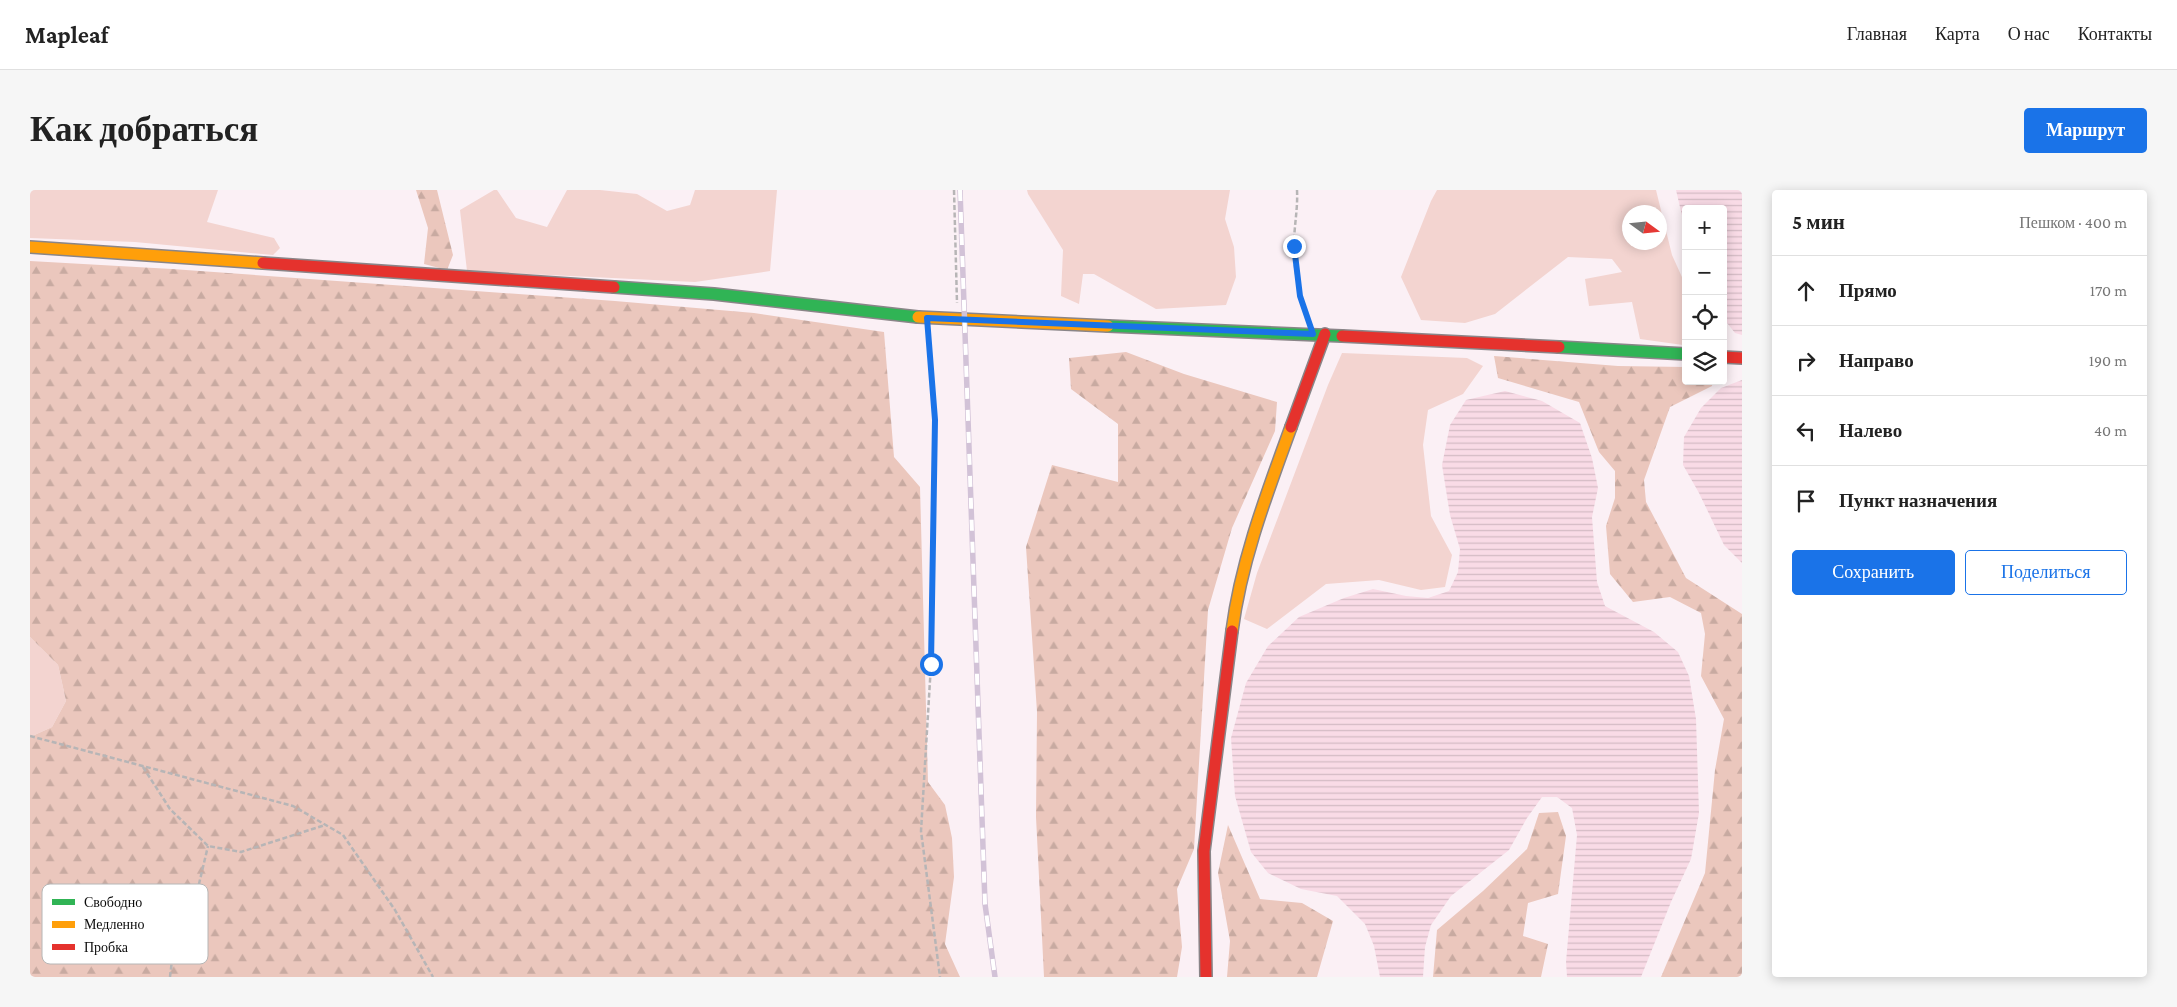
<!DOCTYPE html>
<html lang="ru">
<meta charset="utf-8">
<style>
:root{--surface:#fff;--page:#f6f6f6;--text:#222;--muted:#767676;--line:#e0e0e0;--accent:#1a73e8}
body{margin:0;font-family:"Crimson Pro",serif;background:var(--page);color:var(--text)}
.controls{position:absolute;right:15px;top:15px;display:grid;overflow:hidden;border-radius:5px;box-shadow:0 2px 12px #0003}
.controls button{width:45px;height:45px;display:grid;place-items:center;padding:0;border:0;border-bottom:1px solid var(--line);background:var(--surface);color:var(--text);font:25px sans-serif}
.compass{position:absolute;left:1592px;top:15px;width:45px;height:45px;border-radius:50%;background:var(--surface);box-shadow:0 2px 12px #0003;rotate:105deg}
.stop{position:absolute;width:15px;height:15px;margin:-11px;border:4px solid #1a73e8;border-radius:50%;background:#fff}
.stop.end{background:#1a73e8;border-color:#fff;box-shadow:0 1px 5px #0008}
.list{margin:0;padding:0;list-style:none}
h2{display:flex;justify-content:space-between;align-items:center;height:65px;margin:0;padding:0 20px;font-size:21px}
h2 small{font-size:16px;font-weight:400;color:var(--muted)}
.list li{display:grid;grid-template-columns:32px 1fr auto;gap:15px;align-items:center;box-sizing:border-box;height:70px;padding:0 20px;border-top:1px solid var(--line)}
.list b{display:block;font-size:19px;white-space:nowrap}
.list em{font-size:16px;font-style:normal;color:var(--muted)}
.actions{display:flex;gap:10px;padding:15px 20px}
.actions a{flex:1;padding:11px 0;border:1px solid var(--accent);border-radius:5px;text-align:center;font-size:18px;color:var(--accent)}
.actions .main{background:var(--accent);color:#fff}
.icon{flex:none;width:28px;height:28px;fill:none;stroke:currentColor;stroke-width:2;stroke-linecap:round;stroke-linejoin:round}
.map{position:relative;flex:none;width:1712px;height:787px;overflow:hidden;border-radius:5px}
header{display:flex;align-items:center;gap:30px;box-sizing:border-box;height:70px;padding:0 25px;background:var(--surface);border-bottom:1px solid var(--line)}
header strong{font-size:24px}
nav{display:flex;gap:28px;margin-inline-start:auto;font-size:18px}
.intro{display:flex;align-items:center;justify-content:space-between;box-sizing:border-box;height:120px;padding:0 30px}
h1{margin:0;font-size:35px}
.button{padding:12px 22px;border-radius:5px;background:var(--accent);color:#fff;font-size:18px;font-weight:700}
main{display:flex;gap:30px;padding:0 30px}
aside{flex:1;background:var(--surface);border-radius:5px;box-shadow:0 2px 12px #0003}
.map>svg:first-child{display:block}
</style>
<header>
<strong>Mapleaf</strong>
<nav><a>Главная</a><a>Карта</a><a>О нас</a><a>Контакты</a></nav>
</header>
<div class="intro"><h1>Как добраться</h1><a class="button">Маршрут</a></div>
<main>
<div class="map">
<svg width="1712" height="787" viewBox="0 0 1712 787">
<defs>
<pattern id="farmland-rules" width="6" height="5" patternUnits="userSpaceOnUse" patternTransform="scale(1.25)"><rect width="6" height="5" fill="#f9dbe6"/><path d="M0 2.5h6" fill="none" stroke="#d4bbc4"/></pattern>
<pattern id="forest-firs" width="22" height="20" patternUnits="userSpaceOnUse" patternTransform="scale(1.25)"><rect width="22" height="20" fill="#ebc7bd"/><path d="M5 1l3.5 6h-7zM16 11l3.5 6h-7z" fill="#c8aaa1"/></pattern>
</defs>
<rect width="100%" height="100%" fill="#fbf0f5"/>
<path fill="url(#farmland-rules)" d="M1646 0H1712V145L1705 143 1693 128V19H1656V43Z
M1712 190V373L1694 355 1669 303 1653 275 1654 247 1671 218 1691 198Z
M1475 201 1512 211 1550 233 1562 268 1568 298 1562 327 1567 392 1575 416 1624 442 1648 462 1659 486 1666 529 1669 623 1661 669 1641 712 1611 787H1537L1536 772 1547 645 1542 618 1527 607H1512L1497 628 1479 660 1421 706 1401 735 1395 757 1393 787H1350L1344 756 1335 734 1307 706 1271 699 1238 683 1221 662 1205 606 1201 548 1216 493 1238 456 1269 427 1314 408 1343 399 1376 406 1398 408 1419 401 1428 382 1430 359 1420 325 1412 275 1420 235 1436 210Z"/>
<path fill="#f3d4d0" fill-rule="evenodd" d="M0 0H188L177 32 244 48 250 58 243 65 105 52 0 48Z
M464 0H467L486 28 517 37 537 0H570L607 4 637 21 660 15 665 0H747L740 81 665 92 437 81 430 20Z
M997 0H1200L1195 29 1204 57 1206 87 1196 115 1126 119 1064 84H1053L1049 114 1031 106 1033 60 998 4Z
M1407 0H1626L1642 65 1656 96V154L1653 155 1610 149 1602 112 1559 116 1555 89 1592 82 1582 69 1538 67 1465 124 1435 133 1391 130 1371 87 1401 11ZM1600 22H1630V52H1600Z
M1312 163 1437 168 1453 176 1433 204 1398 220 1393 255 1401 326 1422 365 1415 397 1391 400 1349 390 1296 394 1237 439 1214 429 1227 383 1298 195Z
M0 447 28 475 36 511 22 537 0 547Z"/>
<path fill="url(#forest-firs)" d="M386 0H407L423 65 417 80 394 74 398 38Z
M0 71 142 79 585 111 724 123 854 142 864 267 890 297 898 592 915 615 922 648 924 687 915 754 930 787H0V547L22 537 36 511 28 475 0 447Z
M1096 162 1154 184 1247 212 1245 241 1202 338 1178 420 1164 659 1147 699 1152 757 1147 787H1014L1006 627 1007 522 996 357 1022 275 1088 292V234L1041 199 1039 168Z
M1464 166 1588 176 1656 177V191H1683L1682 196 1640 217 1614 290 1616 312 1656 388 1712 424V787H1631L1675 683 1685 580 1694 529 1671 486 1675 444 1671 423 1640 407 1603 412 1580 384 1576 336 1585 308V281L1569 262 1549 212 1468 188Z
M1528 622 1536 646 1528 704 1498 713 1493 746 1518 754 1511 787H1403L1407 740 1453 701 1497 659 1509 623Z
M1198 635 1230 709 1272 713 1303 731 1287 787H1197L1200 751 1188 683Z"/>
<g fill="none" stroke-linecap="round" stroke-linejoin="round">
<defs>
<path id="fast" d="M584 97 684 104 888 127
M1078 136 1312 146
M1529 157 1656 164"/>
<path id="slow" d="M0 57 233 73
M888 127 1078 136
M1202 441C1211 371 1237 303 1261 237"/>
<path id="jam" d="M233 73 584 97
M1312 146 1529 157
M1693 167 1712 168
M1261 237 1295 144
M1176 787 1174 661 1202 441"/>
</defs>
<use href="#fast" stroke="#8a8588" stroke-width="14"/>
<use href="#slow" stroke="#8a8588" stroke-width="14"/>
<use href="#jam" stroke="#8a8588" stroke-width="14"/>
<path stroke="#b7b5b6" stroke-width="2.5" stroke-dasharray="5 2.5" stroke-linecap="butt" d="M924 0 927 113
M1267 0C1268 19 1264 36 1264 55 1263 79 1270 106 1278 128
M898 143 905 230V285L901 474 891 641 910 787
M0 546 263 616 313 645 365 720 403 787
M113 577 140 619 178 656 211 662 295 635
M140 787 142 770 164 715 178 656"/>
<use href="#fast" stroke="#30b455" stroke-width="11"/>
<use href="#slow" stroke="#ff9f0a" stroke-width="11"/>
<use href="#jam" stroke="#e5322d" stroke-width="11"/>
<defs>
<path id="rail" d="M930 0 955 714 965 787"/>
</defs>
<use href="#rail" stroke="#d2c2d7" stroke-width="5.5"/>
<use href="#rail" stroke="#fff" stroke-width="4" stroke-dasharray="11" stroke-linecap="butt"/>
</g>
<g fill="none" stroke-linecap="round" stroke-linejoin="round">
<path stroke="#1a73e8" stroke-width="6" d="M901 474 905 230 897 128 1283 144 1270 106 1264 56"/>
</g>
<rect x="12" y="694" width="166" height="80" rx="8" fill="#fff" stroke="#b6b6b6" stroke-width="1"/>
<rect x="22" y="709" width="23" height="6" fill="#30b455"/>
<rect x="22" y="731" width="23" height="7" fill="#ff9f0a"/>
<rect x="22" y="754" width="23" height="6" fill="#e5322d"/>
<g font-size="14" fill="#0c0c0c">
<text x="54" y="717">Свободно</text>
<text x="54" y="739">Медленно</text>
<text x="54" y="762">Пробка</text>
</g>
</svg>
<div class="controls">
<button>+</button>
<button>−</button>
<button><svg class="icon" aria-label="locate" viewBox="0 0 24 24"><circle cx="12" cy="12" r="6"/><path d="M12 2v4M12 18v4M2 12h4M18 12h4"/></svg></button>
<button><svg class="icon" aria-label="layers" viewBox="0 0 24 24"><path d="M12 4l9 5-9 5-9-5zM3 14l9 5 9-5"/></svg></button>
</div>
<svg class="compass" viewBox="-18 -18 36 36"><path d="M0-13l5 13h-10z" fill="#e53935"/><path d="M0 13l5-13h-10z" fill="#767676"/></svg>
<div class="stop" style="left:901px;top:474px"></div>
<div class="stop end" style="left:1264px;top:56px"></div>
</div>
<aside>
<h2>5 мин<small>Пешком · 400 m</small></h2>
<ul class="list">
<li><svg class="icon" aria-label="ahead" viewBox="0 0 24 24"><path d="M12 20V5M6 11l6-6 6 6"/></svg><div><b>Прямо</b></div><em>170 m</em></li>
<li><svg class="icon" aria-label="right" viewBox="0 0 24 24"><path d="M7 20v-9h11M14 6l5 5-5 5"/></svg><div><b>Направо</b></div><em>190 m</em></li>
<li><svg class="icon" aria-label="left" viewBox="0 0 24 24"><path d="M17 20v-9H6M10 6l-5 5 5 5"/></svg><div><b>Налево</b></div><em>40 m</em></li>
<li><svg class="icon" aria-label="arrive" viewBox="0 0 24 24"><path d="M6 21V4h12l-3 4 3 4H6"/></svg><div><b>Пункт назначения</b></div></li>
</ul>
<div class="actions"><a class="main">Сохранить</a><a>Поделиться</a></div>
</aside>
</main>
